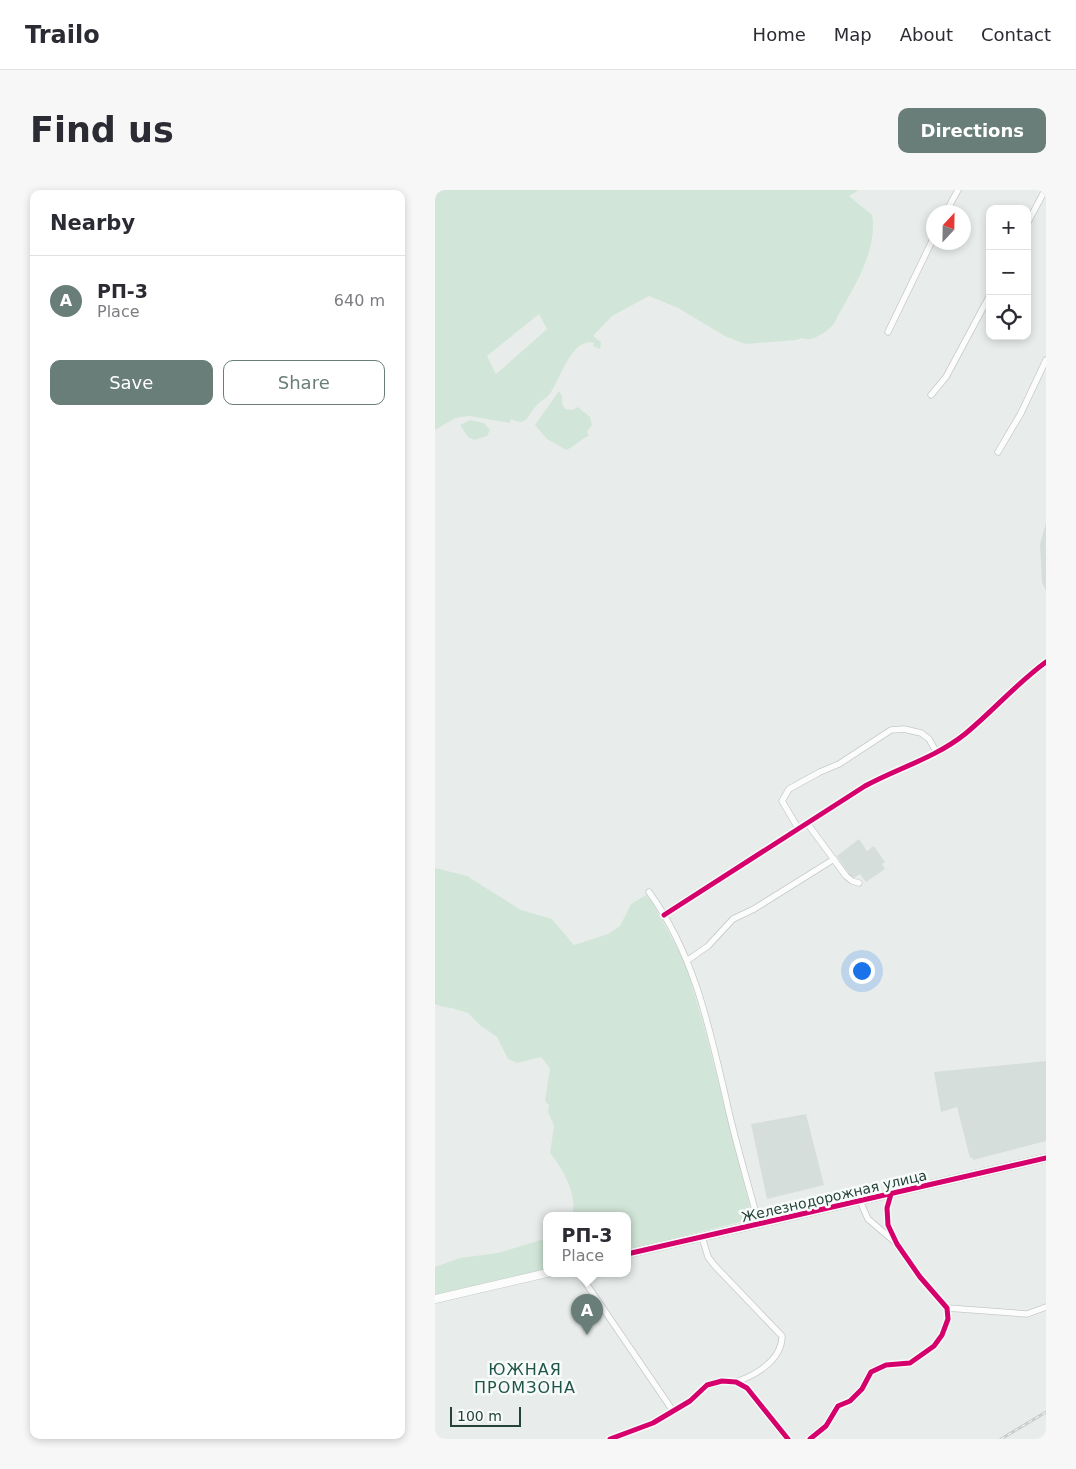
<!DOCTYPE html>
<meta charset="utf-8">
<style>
:root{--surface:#fff;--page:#f7f7f7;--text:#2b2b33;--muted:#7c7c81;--line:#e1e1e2;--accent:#697e78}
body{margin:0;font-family:"DejaVu Sans",sans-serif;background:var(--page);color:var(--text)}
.controls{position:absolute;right:15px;top:15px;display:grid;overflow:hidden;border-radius:10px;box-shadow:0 2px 8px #0003}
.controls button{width:45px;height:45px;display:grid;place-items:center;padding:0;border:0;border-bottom:1px solid var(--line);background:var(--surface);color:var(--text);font:25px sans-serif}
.compass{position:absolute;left:491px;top:15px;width:45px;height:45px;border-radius:50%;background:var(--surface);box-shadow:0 2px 8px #0003;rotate:22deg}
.scale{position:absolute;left:15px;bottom:12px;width:71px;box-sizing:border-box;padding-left:5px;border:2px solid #24423a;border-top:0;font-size:14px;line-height:18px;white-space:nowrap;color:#24423a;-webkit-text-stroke:4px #f7fbf9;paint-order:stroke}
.you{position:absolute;left:426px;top:780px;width:18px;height:18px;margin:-12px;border:4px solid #fff;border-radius:50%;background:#1a73e8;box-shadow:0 0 0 8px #1a73e833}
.badge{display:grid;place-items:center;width:32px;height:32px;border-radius:50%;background:var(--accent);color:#fff;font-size:16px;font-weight:700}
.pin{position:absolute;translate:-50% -41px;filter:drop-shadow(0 1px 2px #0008)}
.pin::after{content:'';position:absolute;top:26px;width:18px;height:15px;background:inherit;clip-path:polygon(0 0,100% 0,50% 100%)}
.popup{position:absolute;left:108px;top:1022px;width:88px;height:65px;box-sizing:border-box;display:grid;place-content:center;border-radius:10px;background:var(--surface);filter:drop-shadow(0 1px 4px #0005);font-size:16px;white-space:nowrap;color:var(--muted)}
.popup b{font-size:19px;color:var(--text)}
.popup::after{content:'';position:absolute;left:50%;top:100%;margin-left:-10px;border:10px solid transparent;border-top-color:var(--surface)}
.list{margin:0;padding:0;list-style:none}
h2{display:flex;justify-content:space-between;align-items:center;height:65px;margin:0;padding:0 20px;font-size:21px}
h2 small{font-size:16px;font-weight:400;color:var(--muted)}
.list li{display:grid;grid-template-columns:32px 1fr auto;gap:15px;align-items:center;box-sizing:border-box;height:90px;padding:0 20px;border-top:1px solid var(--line)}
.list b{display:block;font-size:19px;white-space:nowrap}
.list p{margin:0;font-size:16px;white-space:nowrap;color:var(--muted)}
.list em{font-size:16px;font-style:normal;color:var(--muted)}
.actions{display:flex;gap:10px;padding:15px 20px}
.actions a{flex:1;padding:11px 0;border:1px solid var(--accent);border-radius:10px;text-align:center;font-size:18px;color:var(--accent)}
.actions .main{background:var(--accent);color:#fff}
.icon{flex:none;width:28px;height:28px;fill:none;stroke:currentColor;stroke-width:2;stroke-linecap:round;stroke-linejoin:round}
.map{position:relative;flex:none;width:611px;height:1249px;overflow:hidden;border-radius:10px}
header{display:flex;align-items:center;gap:30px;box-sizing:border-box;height:70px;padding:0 25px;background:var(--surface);border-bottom:1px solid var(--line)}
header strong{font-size:24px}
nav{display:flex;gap:28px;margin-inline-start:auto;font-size:18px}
.intro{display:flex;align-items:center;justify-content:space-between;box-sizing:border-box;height:120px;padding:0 30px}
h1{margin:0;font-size:35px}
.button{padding:12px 22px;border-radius:10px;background:var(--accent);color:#fff;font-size:18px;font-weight:700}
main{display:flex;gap:30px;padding:0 30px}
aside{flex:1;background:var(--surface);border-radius:10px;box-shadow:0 2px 8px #0003}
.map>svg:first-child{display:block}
</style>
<header>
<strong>Trailo</strong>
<nav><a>Home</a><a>Map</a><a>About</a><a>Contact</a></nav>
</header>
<div class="intro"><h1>Find us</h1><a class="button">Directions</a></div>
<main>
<aside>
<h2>Nearby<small></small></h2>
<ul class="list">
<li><span class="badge">A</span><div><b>РП-3</b><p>Place</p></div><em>640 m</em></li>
</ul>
<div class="actions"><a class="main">Save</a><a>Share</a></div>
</aside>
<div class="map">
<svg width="611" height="1249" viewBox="0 0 611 1249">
<rect width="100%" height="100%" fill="#e8edeb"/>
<path fill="#d6dedb" d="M611 333V401L607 392 605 354Z
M424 649 432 661 439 656 450 672 447 674 450 679 431 692 425 684 417 689 402 666Z
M611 871V951L538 970V968H535L522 917 506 922 499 882Z
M371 924 389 995 332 1009 316 934Z"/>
<path fill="#d1e6d8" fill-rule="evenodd" d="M0 0H424L414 6 437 25C443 58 421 94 405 122 402 127 400 134 395 138 391 142 381 148 375 149 368 150 370 146 361 150L310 154 290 146 243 118 214 106 177 126 158 146 166 152 165 159 158 156 159 153C138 146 125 189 116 202 113 208 106 210 102 215 91 225 94 238 76 229L75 233 34 226 20 228 0 240ZM104 124 112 139 61 184 52 166Z
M124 201 127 206V213L130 219 137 220 143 217 155 227 157 235 152 242 154 246C144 249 142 256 131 260L112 249 100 235Z
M35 230 49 233 55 240 52 246 39 250 33 247 25 235Z
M0 678 32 686 86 720 117 729 139 755 173 744 185 736 196 714 211 705 217 712 250 772 270 840 314 1013 315 1025 313 1030 192 1060V1026H137C143 1005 128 979 115 963L119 936 113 922 114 915 110 911 115 878 106 867 82 873 73 869 62 847 46 836 33 823 17 818 8 817 0 814Z
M112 1048V1079L0 1105V1077L25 1068 63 1063Z"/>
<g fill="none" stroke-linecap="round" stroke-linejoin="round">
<defs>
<path id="street" d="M511 22 523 0
M592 34 610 0
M453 142 498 49
M496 205 511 187 555 105
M563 262 586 223 611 170
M372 633 411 686 417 691 424 693
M363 638 347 611 354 599 385 582 404 574 456 540 469 539 486 543 494 549 502 563
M214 702C259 764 274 836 291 909 300 951 313 993 324 1035
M229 725 430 596C463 578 500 568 530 544 558 521 581 494 611 472
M253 770 273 756 298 729 319 719 399 669
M425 1011 433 1029 460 1052
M267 1047 273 1067 280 1076 347 1146C347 1170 321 1185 301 1192
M146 1084 148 1089 238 1221
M512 1118 592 1124 611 1117
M175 1249 218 1233 255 1211 272 1195 287 1191 301 1192 312 1198 353 1249
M375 1249 391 1236 403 1216 415 1211 427 1199 436 1182 451 1175 475 1173 499 1156 507 1145 513 1129 512 1118 485 1087 462 1054 453 1035 452 1018 456 1004"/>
<path id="secondary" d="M192 1064 611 968
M0 1109 112 1083"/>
</defs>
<use href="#street" stroke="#c5cac8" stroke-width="7"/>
<use href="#secondary" stroke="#c3cbc8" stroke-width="9"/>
<use href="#street" stroke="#fcfcfc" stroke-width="5.5"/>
<use href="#secondary" stroke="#fcfcfc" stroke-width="8"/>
<defs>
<path id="rail" d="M566 1249 611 1222"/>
</defs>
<use href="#rail" stroke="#c9cdcc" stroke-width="3"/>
<use href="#rail" stroke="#f7fbf9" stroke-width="1" stroke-dasharray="4" stroke-linecap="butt"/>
<defs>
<path id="cycleway" d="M229 725 430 596C463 578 500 568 530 544 558 521 581 494 611 472
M192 1064 611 968
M175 1249 218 1233 255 1211 272 1195 287 1191 301 1192 312 1198 353 1249
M375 1249 391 1236 403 1216 415 1211 427 1199 436 1182 451 1175 475 1173 499 1156 507 1145 513 1129 512 1118 485 1087 462 1054 453 1035 452 1018 456 1004"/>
</defs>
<use href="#cycleway" stroke="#f7fbf9" stroke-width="8"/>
<use href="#cycleway" stroke="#d6006c" stroke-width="5"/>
</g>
<g text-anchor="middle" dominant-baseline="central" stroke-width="5" stroke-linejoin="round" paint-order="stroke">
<g font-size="14" fill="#24423a" stroke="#f7fbf9">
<text transform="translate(399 1006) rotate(-13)">Железнодорожная улица</text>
</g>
<g font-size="16" letter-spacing="1" fill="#1f5548" stroke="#f7fbf9">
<text x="90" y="1179">ЮЖНАЯ<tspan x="90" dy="18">ПРОМЗОНА</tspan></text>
</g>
</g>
</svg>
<div class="controls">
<button>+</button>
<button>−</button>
<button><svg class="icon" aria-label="locate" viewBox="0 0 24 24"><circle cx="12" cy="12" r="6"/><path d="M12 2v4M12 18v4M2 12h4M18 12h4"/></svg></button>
</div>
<svg class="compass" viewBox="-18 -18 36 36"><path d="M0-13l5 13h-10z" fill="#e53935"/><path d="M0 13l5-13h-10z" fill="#7c7c81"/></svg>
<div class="scale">100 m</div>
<div class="you"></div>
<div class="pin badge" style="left:152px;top:1145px">A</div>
<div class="popup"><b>РП-3</b>Place</div>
</div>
</main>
